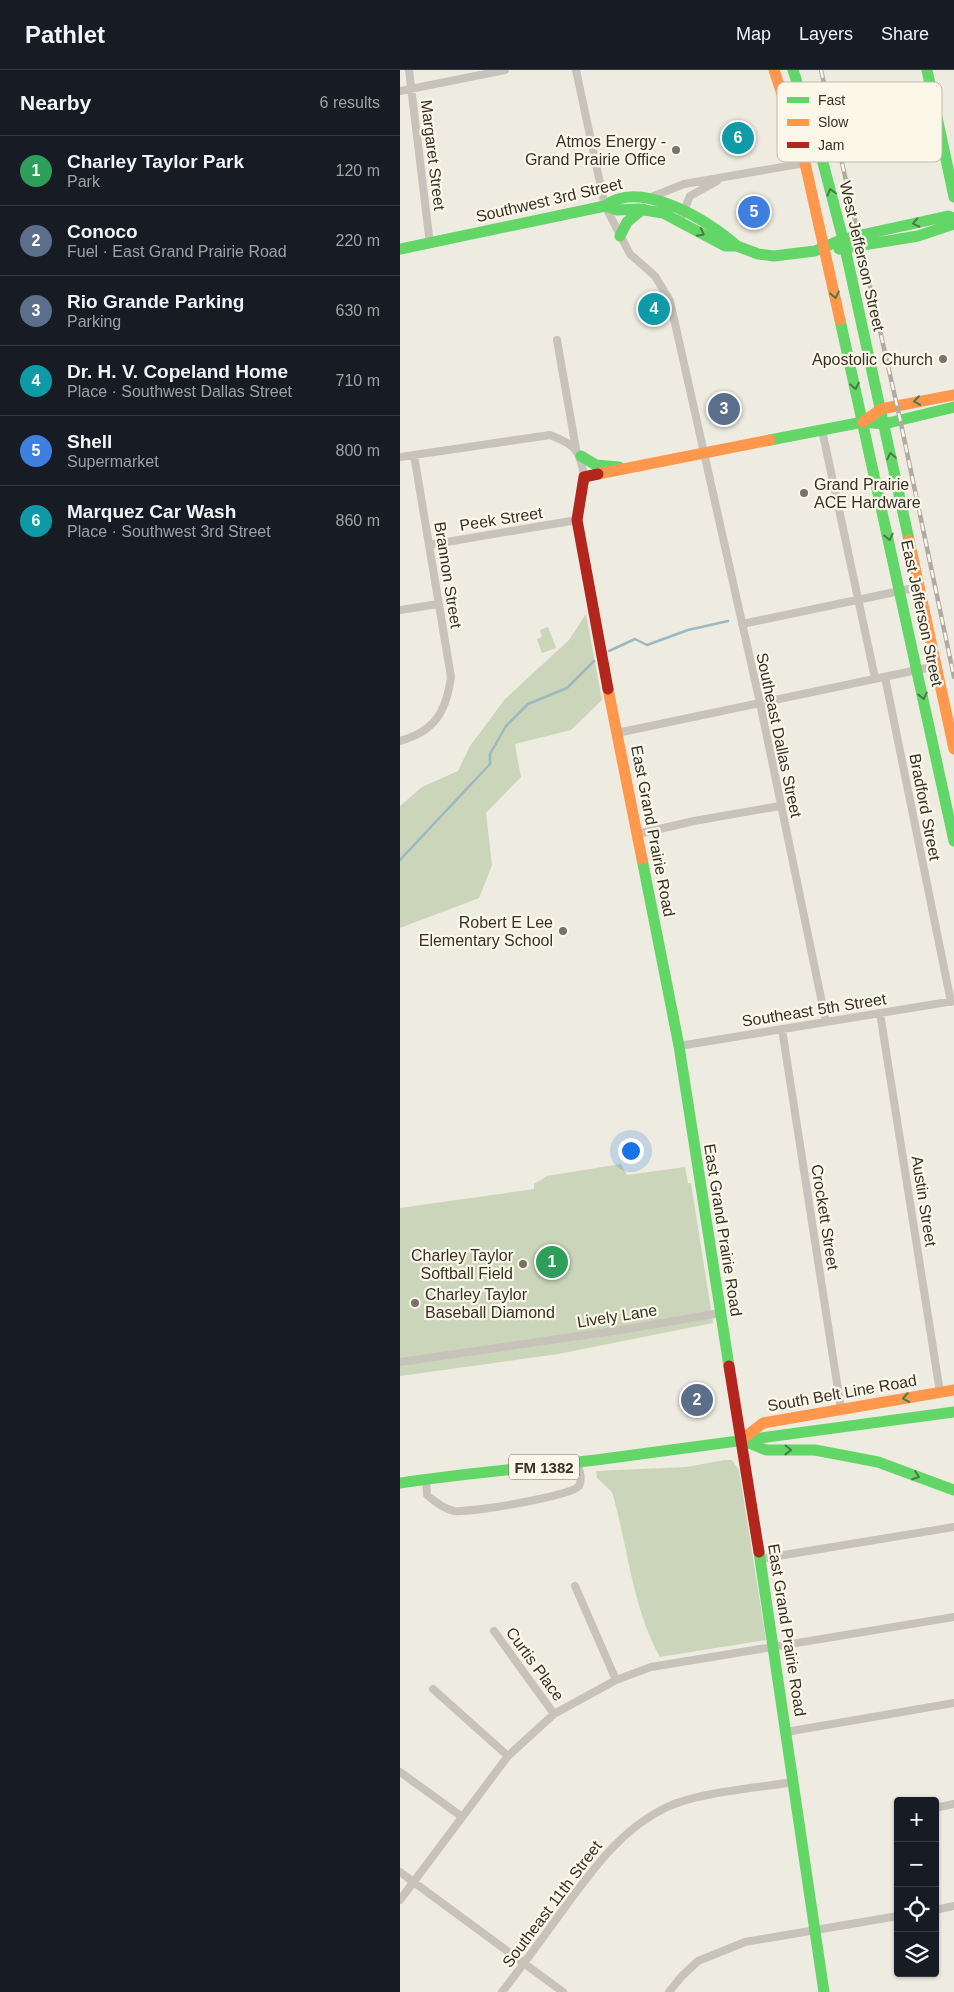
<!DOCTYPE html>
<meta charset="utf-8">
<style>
:root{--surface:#171b24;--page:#20242c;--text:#f1f3f6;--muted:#9ea1a6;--line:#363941;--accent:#787269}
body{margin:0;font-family:Arial,sans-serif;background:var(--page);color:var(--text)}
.controls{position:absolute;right:15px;bottom:15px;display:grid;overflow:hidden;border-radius:5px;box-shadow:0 1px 4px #0004}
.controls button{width:45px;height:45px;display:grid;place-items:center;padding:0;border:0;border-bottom:1px solid var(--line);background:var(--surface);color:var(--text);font:25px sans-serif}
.you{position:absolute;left:230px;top:1080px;width:18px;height:18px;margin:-12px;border:4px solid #fff;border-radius:50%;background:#1a73e8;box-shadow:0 0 0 8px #1a73e833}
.badge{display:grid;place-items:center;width:32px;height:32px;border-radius:50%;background:var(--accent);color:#fff;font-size:16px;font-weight:700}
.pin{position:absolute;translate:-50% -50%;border:2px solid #fff;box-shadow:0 1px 5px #0006}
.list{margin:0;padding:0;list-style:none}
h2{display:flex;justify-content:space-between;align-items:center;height:65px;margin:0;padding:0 20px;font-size:21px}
h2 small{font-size:16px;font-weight:400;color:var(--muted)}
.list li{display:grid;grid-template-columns:32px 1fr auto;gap:15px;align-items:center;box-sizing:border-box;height:70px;padding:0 20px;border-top:1px solid var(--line)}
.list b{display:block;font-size:19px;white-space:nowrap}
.list p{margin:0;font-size:16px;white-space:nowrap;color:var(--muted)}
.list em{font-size:16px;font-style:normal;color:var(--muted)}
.icon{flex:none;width:28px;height:28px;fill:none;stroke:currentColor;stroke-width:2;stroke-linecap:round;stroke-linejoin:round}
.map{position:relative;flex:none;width:554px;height:1922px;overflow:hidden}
header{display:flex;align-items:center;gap:30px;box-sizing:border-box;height:70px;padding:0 25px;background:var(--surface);border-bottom:1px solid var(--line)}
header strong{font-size:24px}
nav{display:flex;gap:28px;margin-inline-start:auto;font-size:18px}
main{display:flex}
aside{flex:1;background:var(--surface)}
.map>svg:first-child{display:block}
</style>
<header>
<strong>Pathlet</strong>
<nav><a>Map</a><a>Layers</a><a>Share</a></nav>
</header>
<main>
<aside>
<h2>Nearby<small>6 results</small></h2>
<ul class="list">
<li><span class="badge" style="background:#2e9e5b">1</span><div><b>Charley Taylor Park</b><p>Park</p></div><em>120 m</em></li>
<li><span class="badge" style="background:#5c6f8a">2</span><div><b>Conoco</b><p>Fuel · East Grand Prairie Road</p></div><em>220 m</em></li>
<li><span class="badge" style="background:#5c6f8a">3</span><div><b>Rio Grande Parking</b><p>Parking</p></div><em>630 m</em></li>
<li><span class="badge" style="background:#0f9aa8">4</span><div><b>Dr. H. V. Copeland Home</b><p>Place · Southwest Dallas Street</p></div><em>710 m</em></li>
<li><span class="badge" style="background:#3f7fe0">5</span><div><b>Shell</b><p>Supermarket</p></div><em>800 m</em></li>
<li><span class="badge" style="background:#0f9aa8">6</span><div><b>Marquez Car Wash</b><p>Place · Southwest 3rd Street</p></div><em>860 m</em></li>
</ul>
</aside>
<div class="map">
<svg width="554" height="1922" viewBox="0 0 554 1922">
<rect width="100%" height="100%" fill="#eeebe1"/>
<path fill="#cad5ba" d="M186 544 202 630 171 660 115 674 121 707 86 743 92 795 79 828 0 858V736L22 717 58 701 70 676 105 629 169 570Z
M148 557 156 578 142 583 137 569 142 567 140 560Z
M221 1094 227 1105 285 1097 288 1113H291L313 1253 158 1284 0 1306V1138L134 1119V1114L147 1106Z
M324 1390H332L339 1400 366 1570 260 1587C232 1537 228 1476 212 1422L197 1408 196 1401 286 1397Z"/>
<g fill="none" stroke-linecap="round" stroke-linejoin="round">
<path stroke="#9cb8c0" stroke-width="2.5" d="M209 581 235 569 247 575 288 560 328 551
M0 790 90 694V684L106 656 128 634 167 618 194 591"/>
<path stroke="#c7c3ba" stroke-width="8" d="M9 0 30 174
M176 0 205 136 230 184 255 206 270 231 360 633 426 952
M0 21 105 0
M249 128 284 114 405 93
M279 152 290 126 317 111
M157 270 176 379
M422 360 475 608
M0 387 150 365C176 375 180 380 184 407
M29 475 177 450
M0 540 38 534
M342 554 519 517
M485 607 551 932
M217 663 536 596
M0 671C35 661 46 642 51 607L14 385
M238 764 294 751 380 736
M480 943 540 1322
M382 959 441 1339
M279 976 554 931
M0 1292 227 1259 320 1243
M26 1409 27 1425C35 1432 44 1439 54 1441 69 1443 172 1426 179 1416 183 1409 179 1399 177 1393
M360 1489 554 1457
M175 1516 216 1610
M94 1561 154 1644
M33 1619 108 1686
M386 1662 554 1633
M0 1702 61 1746
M535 1738 554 1734
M0 1802 163 1922
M0 1830 108 1686 154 1644 216 1610 251 1597 554 1547
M535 1840 554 1836
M102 1922C123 1895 143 1867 163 1840 193 1799 221 1759 267 1737 299 1722 358 1718 393 1712
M269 1922 281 1907 298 1891 345 1872 498 1846"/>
<path stroke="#63d668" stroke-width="11" d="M393 0 422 89 443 169 509 470
M527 0 554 127
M205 136 217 140 238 139 263 143 325 176H337L358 184 374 186 415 181 443 169 548 146 554 148
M220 166 227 152 243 139
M0 179 205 136C239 108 310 151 337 176
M439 179 518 166 554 154
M440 250 554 771
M370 370 463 352 484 354 554 337
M181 386 196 395 219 397
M242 789 279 976 329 1296
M341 1370 366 1380H415L478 1392 554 1420
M0 1413C65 1403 130 1398 196 1390 316 1375 435 1358 554 1342
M359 1482 424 1922"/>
<path stroke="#ff974d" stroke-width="11" d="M374 0 405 93 440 250
M463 352 481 339 554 325
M198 404 370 370
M509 470 554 679
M208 619 242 789
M341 1370 363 1353 554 1320"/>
<path stroke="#b3261e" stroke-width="11" d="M198 404 184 407 177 450 208 619
M329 1296 359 1482"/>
<defs>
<path id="rail" d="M421 0 500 349 554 607"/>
</defs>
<use href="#rail" stroke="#afaba4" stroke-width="4.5"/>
<use href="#rail" stroke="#fbf7e9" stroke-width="2.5" stroke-dasharray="8" stroke-linecap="butt"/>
</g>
<defs><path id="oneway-chevron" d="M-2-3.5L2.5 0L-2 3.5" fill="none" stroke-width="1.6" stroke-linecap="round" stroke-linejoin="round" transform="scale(1.25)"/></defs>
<g stroke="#4b7b45">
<use href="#oneway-chevron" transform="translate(431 122) rotate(-105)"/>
<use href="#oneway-chevron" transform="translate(516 153) rotate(168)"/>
<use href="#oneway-chevron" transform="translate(301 163) rotate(27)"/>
<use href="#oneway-chevron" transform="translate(435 225) rotate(78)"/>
<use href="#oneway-chevron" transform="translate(455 316) rotate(78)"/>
<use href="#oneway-chevron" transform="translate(517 331) rotate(172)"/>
<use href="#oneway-chevron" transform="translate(491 386) rotate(-102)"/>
<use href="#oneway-chevron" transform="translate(489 467) rotate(77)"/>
<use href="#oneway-chevron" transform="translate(523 626) rotate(78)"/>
<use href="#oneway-chevron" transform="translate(506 1328) rotate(170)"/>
<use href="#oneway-chevron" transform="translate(388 1380) rotate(1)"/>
<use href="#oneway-chevron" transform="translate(516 1406) rotate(20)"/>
</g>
<g fill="#787269" stroke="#fbf7e9" stroke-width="2">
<circle cx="276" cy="80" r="5"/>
<circle cx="543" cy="289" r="5"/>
<circle cx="404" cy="423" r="5"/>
<circle cx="163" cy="861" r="5"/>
<circle cx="123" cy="1194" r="5"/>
<circle cx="15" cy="1233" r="5"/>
</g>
<g text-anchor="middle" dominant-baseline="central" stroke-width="4.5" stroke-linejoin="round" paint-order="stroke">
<rect fill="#fbf7e9" stroke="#726c62" stroke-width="1" x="109" y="1384.5" width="70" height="25" rx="4"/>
<g font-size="15" font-weight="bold" fill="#383128">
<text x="144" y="1397">FM 1382</text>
</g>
<g font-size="16" fill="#383128" stroke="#fbf7e9" text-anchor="end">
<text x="266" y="71">Atmos Energy -<tspan x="266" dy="18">Grand Prairie Office</tspan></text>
<text x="533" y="289">Apostolic Church</text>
<text x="414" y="414" text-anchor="start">Grand Prairie<tspan x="414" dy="18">ACE Hardware</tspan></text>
<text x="153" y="852">Robert E Lee<tspan x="153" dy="18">Elementary School</tspan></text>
<text x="113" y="1185">Charley Taylor<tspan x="113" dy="18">Softball Field</tspan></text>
<text x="25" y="1224" text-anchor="start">Charley Taylor<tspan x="25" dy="18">Baseball Diamond</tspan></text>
</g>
<g font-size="16" fill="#383128" stroke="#fbf7e9">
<text transform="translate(33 85) rotate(83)">Margaret Street</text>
<text transform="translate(149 130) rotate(-13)">Southwest 3rd Street</text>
<text transform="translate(462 186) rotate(77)">West Jefferson Street</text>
<text transform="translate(101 449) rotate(-9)">Peek Street</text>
<text transform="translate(48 505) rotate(81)">Brannon Street</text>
<text transform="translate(522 543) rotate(78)">East Jefferson Street</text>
<text transform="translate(379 665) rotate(78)">Southeast Dallas Street</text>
<text transform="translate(525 737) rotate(79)">Bradford Street</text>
<text transform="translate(253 761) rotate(79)">East Grand Prairie Road</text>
<text transform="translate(414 940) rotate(-9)">Southeast 5th Street</text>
<text transform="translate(524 1131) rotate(81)">Austin Street</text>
<text transform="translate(425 1147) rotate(81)">Crockett Street</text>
<text transform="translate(323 1160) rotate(81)">East Grand Prairie Road</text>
<text transform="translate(217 1246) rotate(-9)">Lively Lane</text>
<text transform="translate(442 1323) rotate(-10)">South Belt Line Road</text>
<text transform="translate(387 1560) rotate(81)">East Grand Prairie Road</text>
<text transform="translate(135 1594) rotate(54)">Curtis Place</text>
<text transform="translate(152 1834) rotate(-53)">Southeast 11th Street</text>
</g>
</g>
<rect x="377" y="12" width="165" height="80" rx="8" fill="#fbf7e9" stroke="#c0bcaf" stroke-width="1"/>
<rect x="387" y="27" width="22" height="6" fill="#63d668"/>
<rect x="387" y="49" width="22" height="7" fill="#ff974d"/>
<rect x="387" y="72" width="22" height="6" fill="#b3261e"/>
<g font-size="14" fill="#383128">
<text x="418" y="35">Fast</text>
<text x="418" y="57">Slow</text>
<text x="418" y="80">Jam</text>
</g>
</svg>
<div class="controls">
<button>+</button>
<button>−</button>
<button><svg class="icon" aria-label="locate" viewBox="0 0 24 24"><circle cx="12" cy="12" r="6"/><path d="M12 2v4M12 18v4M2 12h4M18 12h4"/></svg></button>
<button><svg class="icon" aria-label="layers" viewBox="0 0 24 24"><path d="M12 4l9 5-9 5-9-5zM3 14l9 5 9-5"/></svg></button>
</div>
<div class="you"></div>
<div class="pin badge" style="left:152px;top:1192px;background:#2e9e5b">1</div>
<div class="pin badge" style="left:297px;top:1330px;background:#5c6f8a">2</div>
<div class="pin badge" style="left:324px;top:339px;background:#5c6f8a">3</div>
<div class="pin badge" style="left:254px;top:239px;background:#0f9aa8">4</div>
<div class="pin badge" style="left:354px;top:142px;background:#3f7fe0">5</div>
<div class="pin badge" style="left:338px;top:68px;background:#0f9aa8">6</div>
</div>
</main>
